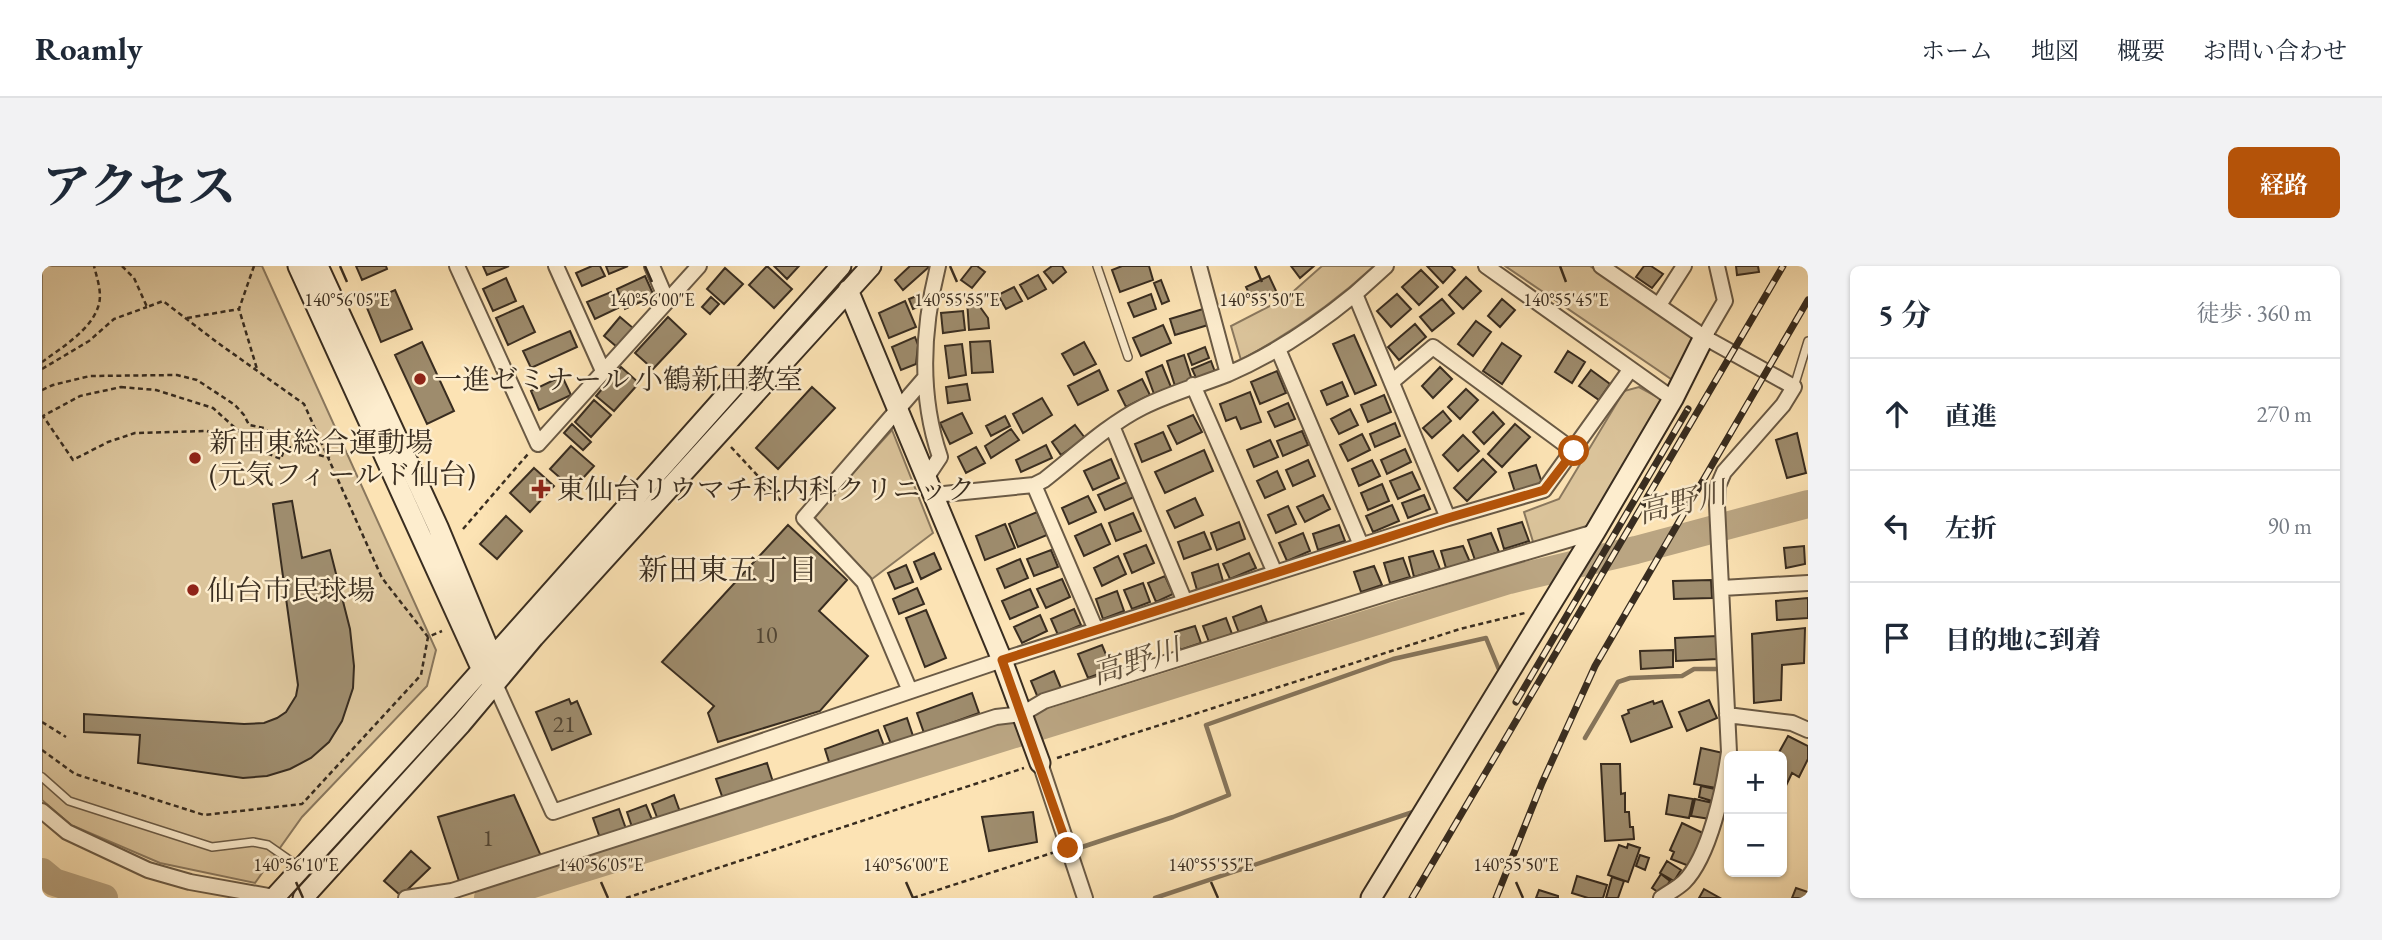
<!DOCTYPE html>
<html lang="ja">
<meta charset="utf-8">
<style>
:root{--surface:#fff;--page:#f2f2f3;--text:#1f2937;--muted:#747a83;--line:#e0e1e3;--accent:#b45309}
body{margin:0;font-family:"EB Garamond","Noto Serif JP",serif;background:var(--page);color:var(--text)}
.controls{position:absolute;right:21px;bottom:21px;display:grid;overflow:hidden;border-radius:10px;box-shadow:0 2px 5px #0004}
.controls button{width:63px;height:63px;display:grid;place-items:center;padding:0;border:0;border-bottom:2px solid var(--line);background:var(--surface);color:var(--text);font:35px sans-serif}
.stop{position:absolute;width:21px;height:21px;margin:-16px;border:5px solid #b45309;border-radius:50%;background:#fff}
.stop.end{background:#b45309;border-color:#fff;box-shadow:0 2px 7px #0008}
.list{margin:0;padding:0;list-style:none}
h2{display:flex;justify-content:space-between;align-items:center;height:91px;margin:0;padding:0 28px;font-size:30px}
h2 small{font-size:23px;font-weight:400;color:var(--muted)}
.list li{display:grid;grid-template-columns:46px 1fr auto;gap:21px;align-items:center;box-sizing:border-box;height:112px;padding:0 28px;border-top:2px solid var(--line)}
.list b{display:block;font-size:26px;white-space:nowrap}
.list em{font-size:23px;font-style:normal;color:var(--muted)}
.icon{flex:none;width:38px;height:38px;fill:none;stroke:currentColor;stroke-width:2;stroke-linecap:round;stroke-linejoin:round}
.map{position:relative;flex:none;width:1766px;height:632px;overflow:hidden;border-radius:10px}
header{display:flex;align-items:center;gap:42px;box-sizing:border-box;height:98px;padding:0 35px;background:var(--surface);border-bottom:2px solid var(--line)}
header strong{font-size:33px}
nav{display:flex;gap:38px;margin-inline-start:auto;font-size:24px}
.intro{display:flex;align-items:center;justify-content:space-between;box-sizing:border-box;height:168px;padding:0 42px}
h1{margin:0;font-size:49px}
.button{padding:18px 32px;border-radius:10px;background:var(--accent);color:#fff;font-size:24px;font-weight:700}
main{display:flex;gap:42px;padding:0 42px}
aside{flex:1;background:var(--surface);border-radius:10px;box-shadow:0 2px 5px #0004}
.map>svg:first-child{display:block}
</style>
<header>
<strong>Roamly</strong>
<nav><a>ホーム</a><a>地図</a><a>概要</a><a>お問い合わせ</a></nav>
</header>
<div class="intro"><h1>アクセス</h1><a class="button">経路</a></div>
<main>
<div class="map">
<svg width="1766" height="632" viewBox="0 0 1766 632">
<rect width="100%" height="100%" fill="#fce3b4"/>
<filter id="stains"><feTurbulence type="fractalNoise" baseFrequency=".00286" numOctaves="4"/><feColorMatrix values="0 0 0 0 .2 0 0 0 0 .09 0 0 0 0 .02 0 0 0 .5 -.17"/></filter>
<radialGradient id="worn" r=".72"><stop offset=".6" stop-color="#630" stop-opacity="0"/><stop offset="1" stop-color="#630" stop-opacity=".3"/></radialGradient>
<path fill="#dbc49b" stroke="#8a785e" stroke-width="2" d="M0 0H220L394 384 385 420 260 551 213 617 118 597 29 559 0 534Z
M1280 0H1332C1292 37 1247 68 1199 94L1189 60 1245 31Z
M1463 0H1548L1653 74 1632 115Z
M1597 121 1619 133 1618 143 1549 262 1492 279 1482 246 1517 233 1582 125Z
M850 164 891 267 830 313 771 254 782 239Z"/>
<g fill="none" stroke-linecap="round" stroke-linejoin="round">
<path stroke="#86755b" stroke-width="4.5" d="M1543 472 1576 416 1588 412 1640 410 1652 403H1679
M1040 581 1131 551 1187 529 1164 459 1351 393 1444 372 1458 406
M1113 632 1374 545"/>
<path stroke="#baa582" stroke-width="28" d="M0 606 12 616 62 632
M446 632 1467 314 1594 284 1766 238"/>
</g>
<path fill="#9e8c6d" stroke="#392d20" stroke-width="2" d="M314 0H344L345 3 320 14Z
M441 0H467L445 9Z
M550 0H558L563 10 540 20 534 7Z
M564 0H586L567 8Z
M725 0 750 23 732 42 707 19Z
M732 0H757L745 13Z
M868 0H888L861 24 853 14Z
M930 0H935L943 6 930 22 919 14Z
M1010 0H1020L1024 6 1011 17 1002 6Z
M1080 0H1107L1111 14 1078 26 1070 4Z
M1249 0H1272L1258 12Z
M1385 0H1409L1413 4 1401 17Z
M1602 0H1609L1621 8 1610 22 1594 11Z
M1694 0H1716L1717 6 1695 9Z
M683 2 701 18 682 38 665 23Z
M1379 4 1396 21 1377 39 1360 21Z
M996 9 1004 23 986 33 978 19Z
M603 10 612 30 583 43 575 23Z
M1227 10 1235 27 1212 38 1204 21Z
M1424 11 1439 25 1421 43 1407 29Z
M464 12 474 35 451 45 441 23Z
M1119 14 1127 35 1120 38 1112 17Z
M972 21 980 35 964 43 956 29Z
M353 24 370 63 339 76 323 37Z
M569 26 576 42 553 53 545 36Z
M905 28H919L918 40H905Z
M1109 28 1114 43 1092 51 1086 37Z
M1355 28 1369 43 1349 61 1335 45Z
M877 29 878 40 871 43 867 33Z
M669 31 677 38 668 48 660 41Z
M1400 33 1412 47 1390 65 1378 51Z
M1460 33 1473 44 1458 61 1446 50Z
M925 34H933L946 52 947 62 927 64Z
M863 35 874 61 847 72 837 47Z
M481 40 493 66 466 79 454 52Z
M1161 43 1166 59 1133 69 1128 53Z
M921 45 923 64 901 67 899 47Z
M578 51 591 62 575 81 562 70Z
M626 51 644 68 611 103 593 87Z
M1434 55 1449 66 1431 90 1416 78Z
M1373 58 1384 71 1357 94 1346 81Z
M1121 59 1129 77 1099 90 1091 72Z
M528 65 535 81 489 102 481 85Z
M1312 69 1334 119 1313 128 1291 78Z
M873 71 876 79 874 98 859 104 850 81Z
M948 75 951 106 930 107 928 76Z
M380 76 412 145 385 158 353 89Z
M1042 76 1054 98 1032 109 1020 88Z
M1460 77 1479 90 1460 118 1441 105Z
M920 78 924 109 907 112 903 80Z
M1163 81 1167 92 1150 99 1146 88Z
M1526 85 1543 96 1530 117 1513 106Z
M1142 89 1150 114 1133 120 1125 95Z
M1169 95 1173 106 1155 114 1150 103Z
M1120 99 1129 121 1112 128 1104 106Z
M579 101 597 117 572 145 554 130Z
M1398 101 1410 113 1391 132 1380 120Z
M1057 104 1066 124 1036 139 1026 120Z
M1549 104 1568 118 1557 134 1537 120Z
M1235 105 1244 127 1218 138 1209 116Z
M520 110 529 129 497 144 489 125Z
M1100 113 1108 129 1084 141 1076 125Z
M1300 116 1306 130 1285 139 1279 125Z
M925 118 928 134 906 137 904 121Z
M770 121 793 142 736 203 714 182Z
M1424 123 1436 134 1418 153 1406 141Z
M1208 126 1219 156 1199 163 1194 151 1184 155 1178 138Z
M1342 129 1349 146 1326 156 1319 139Z
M1000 132 1010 149 981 167 971 148Z
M552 134 569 149 549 171 533 156Z
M1246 137 1253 153 1233 161 1226 146Z
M1308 143 1316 159 1297 168 1289 153Z
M1401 145 1409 155 1390 172 1381 162Z
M1451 146 1462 158 1442 178 1431 166Z
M920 147 930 167 908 178 898 157Z
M1151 149 1160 166 1135 178 1126 160Z
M963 150 968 160 949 170 944 160Z
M1353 157 1358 170 1333 181 1328 168Z
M530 158 549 176 541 184 522 167Z
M1473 158 1488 171 1460 201 1446 188Z
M1033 159 1043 172 1019 189 1010 176Z
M969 163 977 174 949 192 943 180Z
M1260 165 1266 179 1241 190 1235 175Z
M1121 166 1129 184 1100 196 1093 178Z
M1755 167 1764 207 1745 212 1734 174Z
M1320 168 1328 184 1306 195 1298 179Z
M1421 169 1437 185 1416 205 1401 189Z
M1228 174 1236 191 1212 201 1205 184Z
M1004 179 1010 192 979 206 974 194Z
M529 180 552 200 531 223 508 203Z
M934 181 943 197 924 207 916 191Z
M1363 183 1369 196 1345 208 1339 194Z
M1162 184 1171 205 1123 227 1113 206Z
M1069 193 1077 212 1051 224 1042 205Z
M1441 193 1454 206 1425 235 1412 222Z
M1266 194 1273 210 1251 220 1244 204Z
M1330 194 1338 210 1317 220 1310 203Z
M1494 199 1500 217 1473 226 1467 207Z
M492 202 512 220 488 246 468 227Z
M1235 205 1243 223 1223 232 1215 215Z
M1370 206 1378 223 1356 233 1348 215Z
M1085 216 1092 231 1063 244 1056 229Z
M1340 218 1347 235 1326 244 1319 227Z
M1281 229 1288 243 1263 256 1255 241Z
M1382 229 1388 243 1366 252 1360 237Z
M1046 230 1054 246 1027 258 1020 242Z
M1153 232 1161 249 1133 262 1125 245Z
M250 235 260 292 288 284 308 363 312 400 311 422 300 455 287 476 269 492 248 503 225 510 201 512 96 497 98 469 42 466V448L202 458 222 457 235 452 244 446 254 430 256 419 231 238Z
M1350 239 1357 255 1331 266 1324 250Z
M1246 240 1254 258 1234 267 1226 249Z
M995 246 1005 269 976 281 967 258Z
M1091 247 1099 265 1074 275 1067 257Z
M464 250 480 265 455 293 438 278Z
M1197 256 1203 273 1175 284 1169 267Z
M1480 256 1487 275 1462 283 1456 263Z
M963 258 973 282 943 294 934 270Z
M1059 258 1068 278 1042 290 1033 270Z
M746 259 805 314 777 345 826 390 778 445 676 476 666 447 672 440 620 396Z
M1297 259 1303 275 1276 284 1271 268Z
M1162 266 1169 283 1142 293 1136 276Z
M1261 267 1268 285 1245 295 1237 277Z
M1449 267 1457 286 1433 294 1426 274Z
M1104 279 1112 297 1090 307 1082 288Z
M1421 280 1428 296 1404 302 1399 285Z
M1762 280 1763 298 1744 302 1742 282Z
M1009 284 1016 301 992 310 985 293Z
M1391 285 1398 303 1372 311 1367 291Z
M892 287 899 303 879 313 872 296Z
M1207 287 1214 302 1188 313 1181 298Z
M1076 290 1084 308 1060 320 1052 302Z
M1361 292 1368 311 1348 317 1342 297Z
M978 293 986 312 963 322 955 303Z
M1176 298 1181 315 1155 324 1150 307Z
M864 299 871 316 853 323 846 307Z
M1332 300 1340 319 1319 326 1312 306Z
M1123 310 1131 328 1114 336 1106 317Z
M1020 313 1028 331 1004 342 995 323Z
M1669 314 1670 332 1632 333 1631 315Z
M1101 317 1108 336 1090 343 1082 324Z
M875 322 882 338 857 348 851 333Z
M988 323 996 341 968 353 960 335Z
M1075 325 1082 345 1061 353 1054 333Z
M1766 332V352L1735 354 1734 335Z
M1219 340 1225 356 1197 367 1191 351Z
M1032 343 1039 359 1016 369 1009 353Z
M884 344 904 392 883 401 864 352Z
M998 349 1005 365 980 377 972 361Z
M1184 352 1190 368 1167 376 1161 360Z
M1153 360 1159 377 1138 384 1133 366Z
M1763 362 1762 397 1740 399 1739 434 1712 437 1710 368Z
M1675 370 1676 393 1634 395 1633 372Z
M1060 379 1070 403 1046 412 1036 388Z
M1631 384V401L1599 403 1598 385Z
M1012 405 1019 422 996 432 989 415Z
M930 427 937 447 882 467 875 447Z
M527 433 529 438 535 435 549 468 510 484 494 446Z
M1667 434 1675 452 1645 465 1637 446Z
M1611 435 1612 438 1620 435 1630 461 1589 476 1580 450 1587 447 1586 444Z
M865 452 871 470 849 478 842 460Z
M836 464 842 480 788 499 783 483Z
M1746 470 1766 480V493L1757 511 1750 507 1740 528V490H1735Z
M1659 482 1681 487 1674 522 1652 518Z
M725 497 731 516 681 533 674 513Z
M1559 498H1578L1579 528 1583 527V546H1587L1588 561H1591L1592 573 1563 575Z
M1659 520 1673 523 1670 535 1657 531Z
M472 529 499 590 417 615 396 551Z
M632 529 638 546 616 554 610 538Z
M1627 529 1651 533 1647 552 1624 548Z
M1653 533 1671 537 1668 553 1649 550Z
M604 539 611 556 591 564 585 546Z
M577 543 584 563 558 572 551 552Z
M991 546 995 576 947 585 940 551Z
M1640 557 1661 567 1647 600 1629 593 1632 586 1628 584Z
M1586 578 1598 582 1586 616 1566 609 1577 579 1585 582Z
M369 585 388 602 363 626 357 628 342 615Z
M1598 589 1607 592 1603 604 1594 600Z
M1625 595 1639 604 1632 615 1618 607Z
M1619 608 1628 615 1619 628 1610 622Z
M1535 610 1565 619 1561 632H1546L1530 627Z
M1570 611 1582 615 1576 632H1564Z
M1754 622 1766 626V632H1750Z
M1662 623 1678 632H1657Z
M1497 624 1516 630V632H1494Z"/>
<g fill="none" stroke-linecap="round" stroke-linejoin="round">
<defs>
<path id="lane" d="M1055 0 1086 91
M1752 121 1766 75
M0 511 27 535 170 581 211 576 226 579 259 602"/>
<path id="street" d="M415 0 496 178 657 0
M514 0 561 105
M610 0 625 35
M1157 0 1186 108
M1344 0 1313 28 1406 252 1502 224 1588 104
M1444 0 1631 133
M1559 0 1662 71
M1617 39 1642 0
M1236 83 1319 279
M1351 115 1391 81 1532 185
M1151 119 1233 307
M1070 160 1143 336
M884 212 898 191C877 129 880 64 896 0
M992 219 1054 364
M892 229 992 219 1002 214C1034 189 1065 159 1101 141 1129 127 1158 119 1186 108 1233 88 1274 60 1313 28
M1680 322 1766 317
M453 418 511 546 960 394 1406 252
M868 425 822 316 762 252 882 113
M1685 449 1750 457 1766 464
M998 497 1043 632
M0 545 25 566 106 604 148 616 232 631
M364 632 410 625 954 451 980 448 1002 435 1349 326 1553 266
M1619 632C1626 627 1636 622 1642 616 1668 590 1682 521 1687 486L1675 239 1676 220 1682 206 1741 139 1752 121 1662 71 1683 35 1675 0"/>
<path id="secondary" d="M256 0 440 404 447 412
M276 0 396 261 450 391 451 402
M806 24 960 394 998 497
M232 632 404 444 799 0
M261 632 419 458 492 371 829 0
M1329 632 1553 266 1631 133 1662 71"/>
</defs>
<use href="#lane" stroke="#6a5a45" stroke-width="10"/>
<use href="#street" stroke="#6a5a45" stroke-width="18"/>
<use href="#secondary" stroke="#392d20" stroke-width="23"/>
<path stroke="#392d20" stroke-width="2.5" stroke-dasharray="5 3.5" stroke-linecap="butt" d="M80 0 92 12 105 41 121 35 176 77 262 138 340 312 386 371 400 365
M212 0 197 43 215 103
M145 52 197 43
M0 96C20 81 50 64 57 38 60 26 55 12 52 0
M0 103 47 75 72 53 105 41
M79 121 114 124 171 142 201 169 202 178 165 165 93 167 66 176 31 194 1 150 38 130Z
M0 124 11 119 48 110 135 109 155 114 193 139 202 149 207 159 222 162 243 180 288 192
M202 178 239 193 243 180
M689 181 741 237
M421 263 486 188
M0 456 24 471
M0 484 33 508 162 549 260 538 379 409 386 371
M1015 492 1418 363 1483 347
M584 632 982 502
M871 632 1013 586"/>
<use href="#lane" stroke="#fdedce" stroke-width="7"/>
<use href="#street" stroke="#fdedce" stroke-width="14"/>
<use href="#secondary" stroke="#fdedce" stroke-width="19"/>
<defs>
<path id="rail" d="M1474 436 1646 143
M1370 632 1741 0
M1454 632 1500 517 1553 400 1766 34"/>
</defs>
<use href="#rail" stroke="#392d20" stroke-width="7"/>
<use href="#rail" stroke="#fdedce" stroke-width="4.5" stroke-dasharray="13" stroke-linecap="butt"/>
</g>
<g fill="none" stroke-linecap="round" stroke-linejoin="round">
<path stroke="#b45309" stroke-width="9" d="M1026 582 960 394 1406 252 1502 224 1532 185"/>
</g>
<path fill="none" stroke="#392d20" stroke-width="2.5" d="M298 0 305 16M603 0 610 16M908 0 915 16M1213 0 1220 16M1518 0 1524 16M254 616 261 632M559 616 566 632M864 616 871 632M1169 616 1176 632M1474 616 1481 632"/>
<g fill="#8f2418" stroke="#fdedce" stroke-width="2.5">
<circle cx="378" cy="113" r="7"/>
<circle cx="153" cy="192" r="7"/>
<path d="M495.5 212.5h7v7h7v7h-7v7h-7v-7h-7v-7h7z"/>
<circle cx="151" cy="324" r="7"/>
</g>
<g text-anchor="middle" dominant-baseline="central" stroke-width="5" stroke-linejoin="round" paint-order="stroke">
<g font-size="24" fill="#524533">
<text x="724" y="368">10</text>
<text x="522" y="457">21</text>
<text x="446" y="571">1</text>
</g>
<g font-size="28" fill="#392d20" stroke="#fdedce" text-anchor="start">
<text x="392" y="113">一進ゼミナール 小鶴新田教室</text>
<text x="167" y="176">新田東総合運動場<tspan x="167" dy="32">(元気フィールド仙台)</tspan></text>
<text x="515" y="223">東仙台リウマチ科内科クリニック</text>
<text x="165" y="324">仙台市民球場</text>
</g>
<g font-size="30" font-style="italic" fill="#60513d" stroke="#fdedce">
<text transform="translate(1640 236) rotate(-14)">高野川</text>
<text transform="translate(1094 395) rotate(-17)">高野川</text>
</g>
<g font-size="30" fill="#392d20" stroke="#fdedce">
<text x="686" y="303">新田東五丁目</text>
</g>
</g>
<g font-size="18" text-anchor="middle" fill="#392d20" stroke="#fdedce" stroke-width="5" stroke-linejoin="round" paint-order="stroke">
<text x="305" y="40">140°56'05"E</text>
<text x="610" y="40">140°56'00"E</text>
<text x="915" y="40">140°55'55"E</text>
<text x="1220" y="40">140°55'50"E</text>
<text x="1524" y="40">140°55'45"E</text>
<text x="254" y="605">140°56'10"E</text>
<text x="559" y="605">140°56'05"E</text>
<text x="864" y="605">140°56'00"E</text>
<text x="1169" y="605">140°55'55"E</text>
<text x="1474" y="605">140°55'50"E</text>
</g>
<rect width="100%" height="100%" filter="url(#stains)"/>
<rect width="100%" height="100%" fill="url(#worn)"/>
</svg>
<div class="controls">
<button>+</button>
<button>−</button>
</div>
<div class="stop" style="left:1532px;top:185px"></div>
<div class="stop end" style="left:1026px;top:582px"></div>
</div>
<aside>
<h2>5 分<small>徒歩 · 360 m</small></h2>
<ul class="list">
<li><svg class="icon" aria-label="ahead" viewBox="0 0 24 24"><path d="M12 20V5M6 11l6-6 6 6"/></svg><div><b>直進</b></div><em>270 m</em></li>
<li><svg class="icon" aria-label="left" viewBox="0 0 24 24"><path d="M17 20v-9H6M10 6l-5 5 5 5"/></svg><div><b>左折</b></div><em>90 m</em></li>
<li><svg class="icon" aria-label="arrive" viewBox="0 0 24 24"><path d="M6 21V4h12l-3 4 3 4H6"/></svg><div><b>目的地に到着</b></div></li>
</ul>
</aside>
</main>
